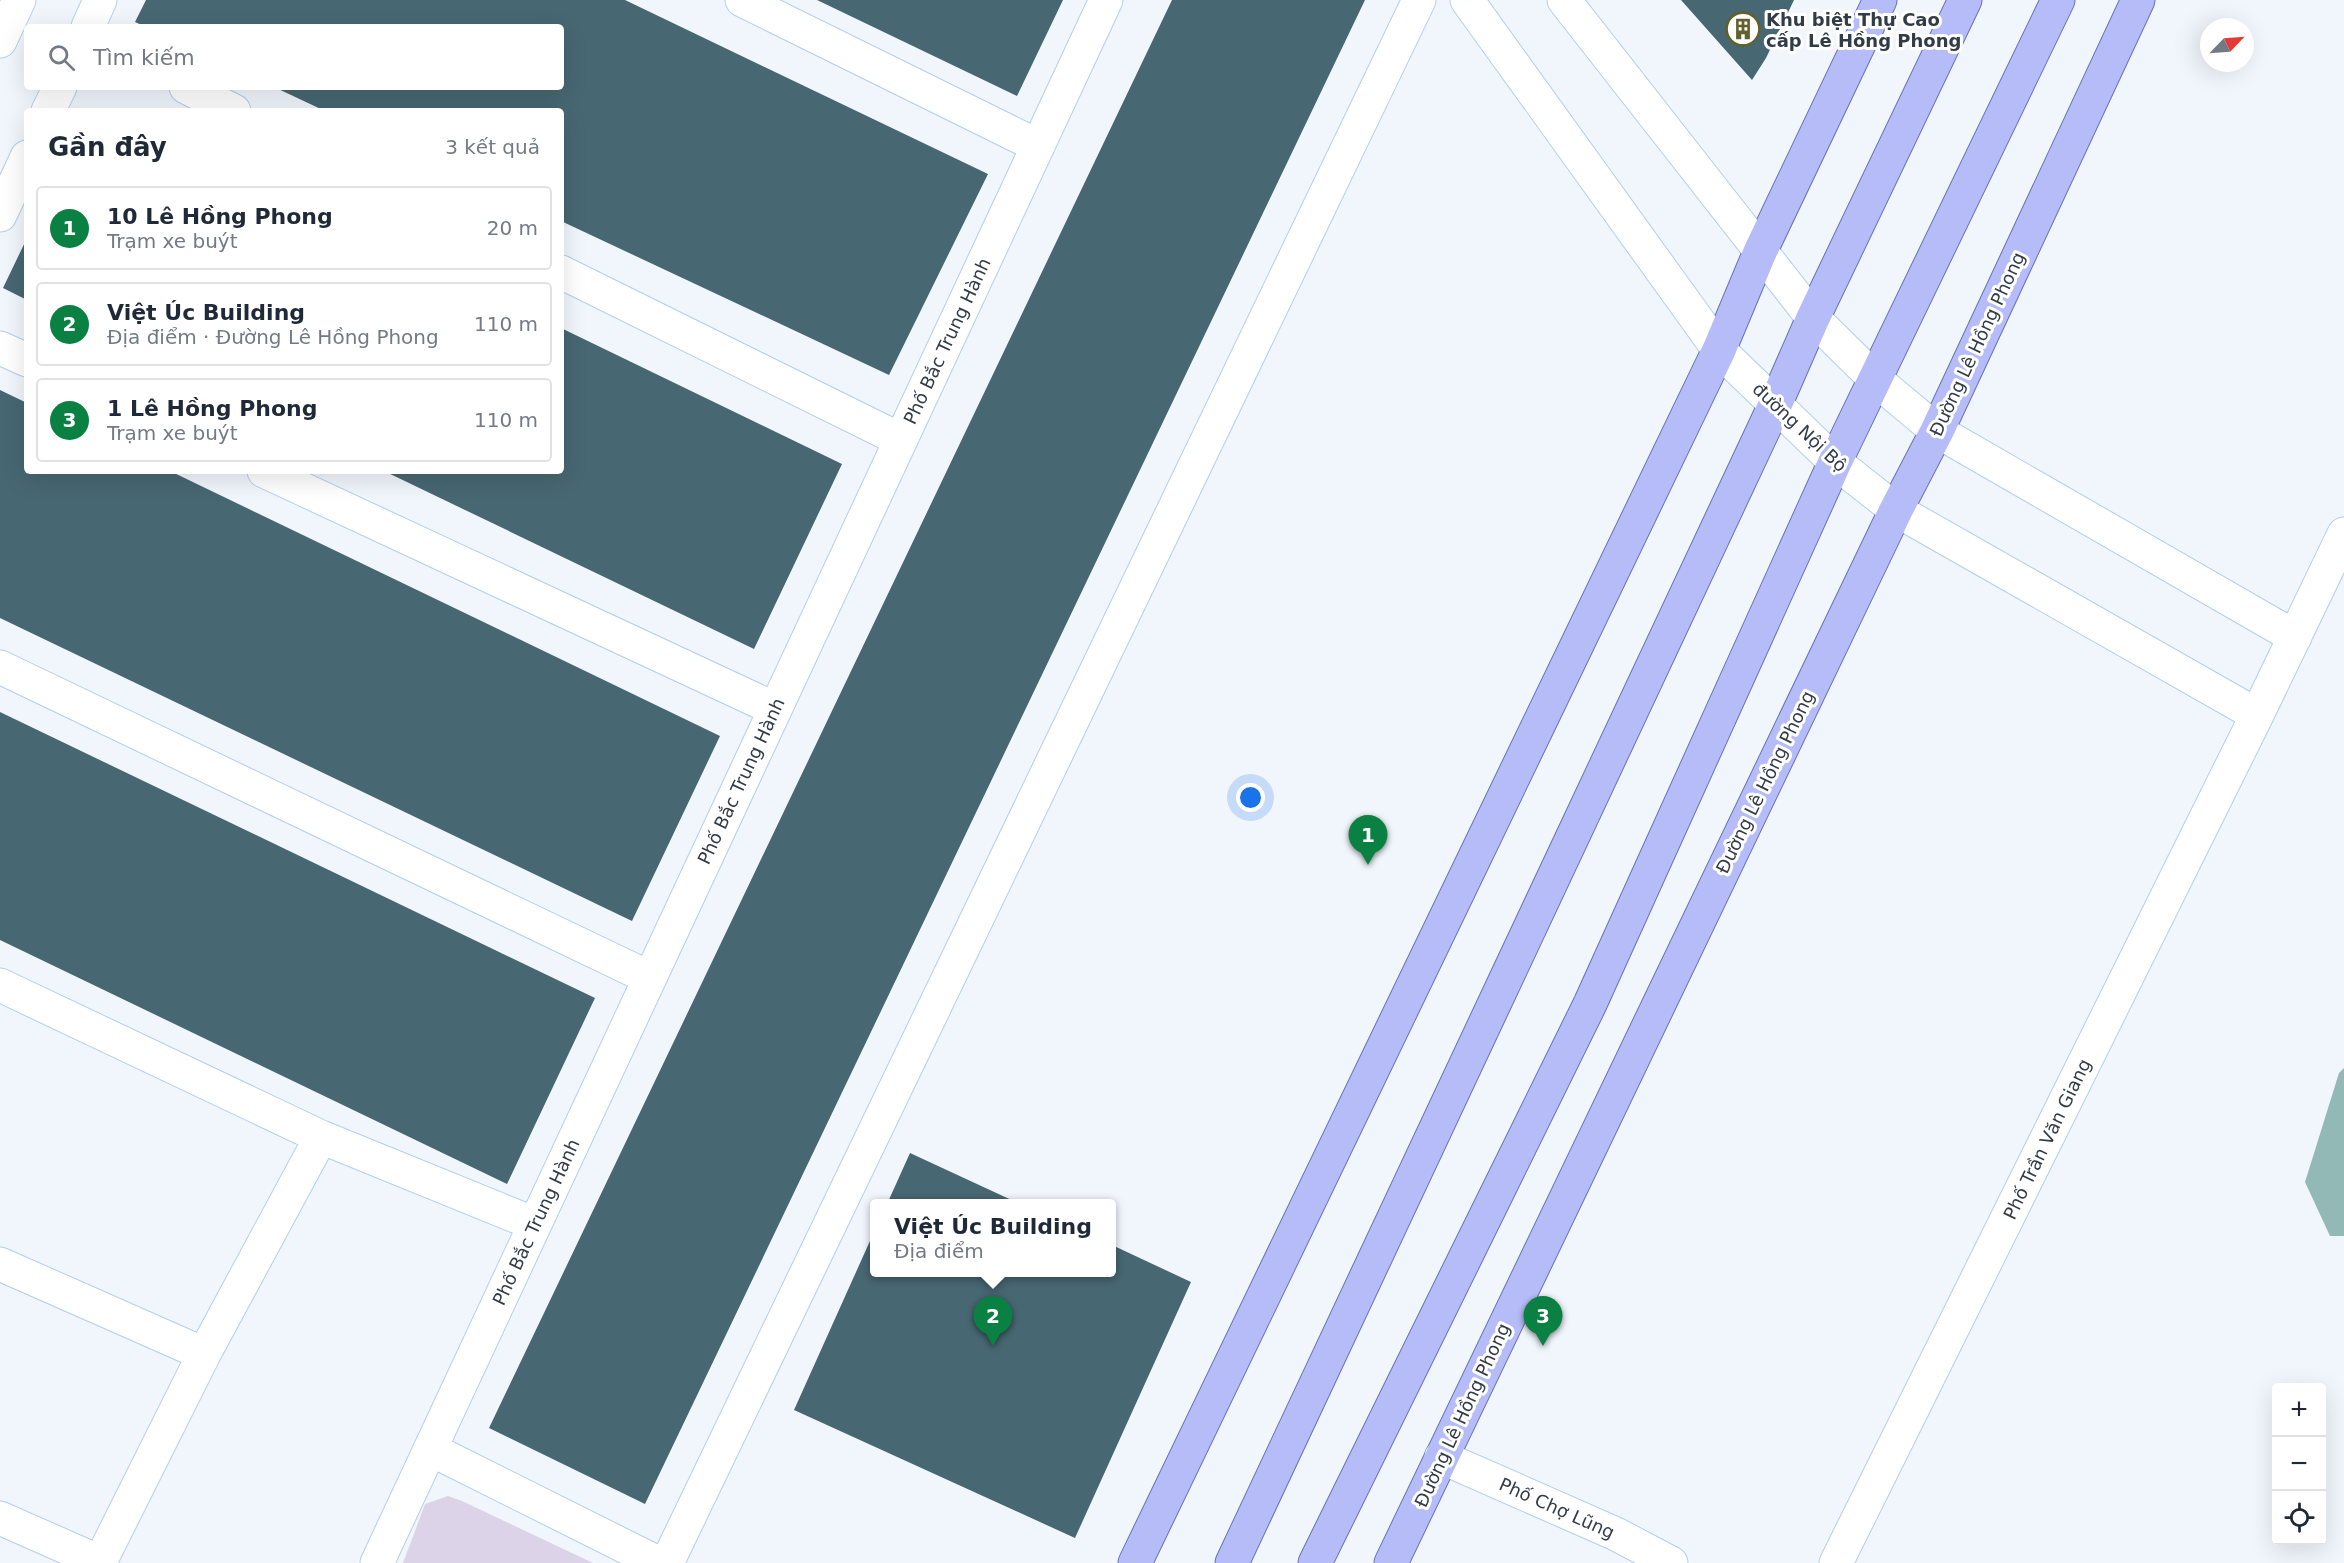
<!DOCTYPE html>
<html lang="vi">
<meta charset="utf-8">
<style>
:root{--surface:#fff;--page:#f6f6f7;--text:#1f2937;--muted:#747a83;--line:#e0e1e3;--accent:#0b8043}
body{margin:0;font-family:"DejaVu Sans",sans-serif;background:var(--page);color:var(--text)}
.controls{position:absolute;right:18px;bottom:18px;display:grid;overflow:hidden;border-radius:6px;box-shadow:0 6px 24px #0002}
.controls button{width:54px;height:54px;display:grid;place-items:center;padding:0;border:0;border-bottom:2px solid var(--line);background:var(--surface);color:var(--text);font:30px sans-serif}
.compass{position:absolute;left:2200px;top:18px;width:54px;height:54px;border-radius:50%;background:var(--surface);box-shadow:0 6px 24px #0002;rotate:65deg}
.you{position:absolute;left:1251px;top:798px;width:21px;height:21px;margin:-15px;border:4px solid #fff;border-radius:50%;background:#1a73e8;box-shadow:0 0 0 9px #1a73e833}
.badge{display:grid;place-items:center;width:39px;height:39px;border-radius:50%;background:var(--accent);color:#fff;font-size:20px;font-weight:700}
.pin{position:absolute;translate:-50% -50px;filter:drop-shadow(0 2px 3px #0008)}
.pin::after{content:'';position:absolute;top:32px;width:21px;height:18px;background:inherit;clip-path:polygon(0 0,100% 0,50% 100%)}
.popup{position:absolute;left:870px;top:1199px;width:246px;height:78px;box-sizing:border-box;display:grid;place-content:center;border-radius:6px;background:var(--surface);filter:drop-shadow(0 2px 4px #0005);font-size:20px;white-space:nowrap;color:var(--muted)}
.popup b{font-size:22px;color:var(--text)}
.popup::after{content:'';position:absolute;left:50%;top:100%;margin-left:-12px;border:12px solid transparent;border-top-color:var(--surface)}
.list{margin:0;padding:0;list-style:none}
h2{display:flex;justify-content:space-between;align-items:center;height:78px;margin:0;padding:0 24px;font-size:26px}
h2 small{font-size:20px;font-weight:400;color:var(--muted)}
.list li{display:grid;grid-template-columns:39px 1fr auto;gap:18px;align-items:center;box-sizing:border-box;height:84px;margin:0 12px 12px;padding:0 12px;border:2px solid var(--line);border-radius:6px}
.list b{display:block;font-size:22px;white-space:nowrap}
.list p{margin:0;font-size:20px;white-space:nowrap;color:var(--muted)}
.list em{font-size:20px;font-style:normal;color:var(--muted)}
.icon{flex:none;width:33px;height:33px;fill:none;stroke:currentColor;stroke-width:2;stroke-linecap:round;stroke-linejoin:round}
.map{position:relative;flex:none;width:2344px;height:1563px;overflow:hidden}
.search{position:absolute;background:var(--surface);box-shadow:0 6px 24px #0002;left:24px;top:24px;width:540px;height:66px;display:flex;align-items:center;gap:15px;box-sizing:border-box;padding:0 21px;border-radius:6px;color:var(--muted);font-size:22px}
.panel{position:absolute;background:var(--surface);box-shadow:0 6px 24px #0002;left:24px;top:108px;width:540px;height:366px;border-radius:6px}
.map>svg:first-child{display:block}
</style>
<div class="map">
<svg width="2344" height="1563" viewBox="0 0 2344 1563">
<rect width="100%" height="100%" fill="#f1f6fc"/>
<path fill="#dcd3e9" d="M448 1496 462 1501 593 1563H403L425 1504Z"/>
<path fill="#93b9b7" d="M2344 1068V1236H2330L2305 1182 2339 1073Z"/>
<path fill="#476772" d="M146 0H625L988 174 889 375 561 221V111H325L274 87H561V27H146L135 22Z
M817 0H1063L1017 96Z
M1172 0H1365L645 1504 489 1428Z
M1681 0H1794L1766 58 1752 80Z
M27 238V300L3 288Z
M561 328 842 464 754 649 384 471H561Z
M0 390 27 403V471H170L720 736 632 921 0 618Z
M0 712 595 998 507 1184 0 940Z
M910 1153 1020 1204H887Z
M874 1232V1272H1112V1245L1191 1282 1075 1538 794 1410Z"/>
<g fill="none" stroke-linecap="round" stroke-linejoin="round">
<defs>
<path id="minor" d="M742 0 1038 146
M1467 0 1719 350 1835 462 1896 510 2257 715
M1564 0 1813 318 1876 380 1937 431 2295 637
M88 27 100 0
M0 41 19 0
M186 87 234 111
M48 111 60 87
M0 215 27 157
M561 272 901 440
M0 348 27 360
M264 471 775 709
M0 667 650 978
M0 985 321 1137 535 1224
M0 1264 204 1354
M430 1449 658 1563
M1441 1457 1616 1534 1671 1563
M0 1518 102 1563
M100 1562 204 1354 321 1137
M377 1563 1106 0
M667 1563 1419 0
M1836 1563 2257 715 2344 534"/>
<path id="major" d="M1135 1563 1719 350 1760 252 1880 0
M1232 1563 1775 405 1813 318 1965 0
M1315 1563 1590 1004 1835 462 2058 0
M1391 1563 1896 510 1937 431 2138 0"/>
</defs>
<use href="#minor" stroke="#b3cfea" stroke-width="35"/>
<use href="#major" stroke="#6773b6" stroke-width="35"/>
<use href="#minor" stroke="#fff" stroke-width="33"/>
<use href="#major" stroke="#b5bcf7" stroke-width="33"/>
</g>
<defs>
<symbol id="building-ring" viewBox="-11 -11 22 22"><circle r="9.5" fill="#fff" stroke="#62612e" stroke-width="1.5"/><path d="M-4-6H4V6H1V3H-1V6H-4ZM-2.5-4.3h1.7v1.8h-1.7ZM.8-4.3h1.7v1.8H.8ZM-2.5-1h1.7V.8h-1.7ZM.8-1h1.7V.8H.8Z" fill="#62612e"/></symbol>
</defs>
<g fill-rule="evenodd">
<use href="#building-ring" x="1724" y="10" width="38" height="38"/>
</g>
<g text-anchor="middle" dominant-baseline="central" stroke-width="6" stroke-linejoin="round" paint-order="stroke">
<g font-size="18" font-weight="bold" fill="#313c47" stroke="#fff" text-anchor="start">
<text x="1766" y="19">Khu biệt Thự Cao<tspan x="1766" dy="21">cấp Lê Hồng Phong</tspan></text>
</g>
<g font-size="18" fill="#313c47" stroke="#fff">
<text transform="translate(947 341) rotate(-65)">Phố Bắc Trung Hành</text>
<text transform="translate(1977 344) rotate(-65)">Đường Lê Hồng Phong</text>
<text transform="translate(1800 427) rotate(43)">đường Nội Bộ</text>
<text transform="translate(741 781) rotate(-65)">Phố Bắc Trung Hành</text>
<text transform="translate(1765 782) rotate(-64)">Đường Lê Hồng Phong</text>
<text transform="translate(2047 1139) rotate(-64)">Phố Trần Văn Giang</text>
<text transform="translate(536 1222) rotate(-65)">Phố Bắc Trung Hành</text>
<text transform="translate(1462 1415) rotate(-65)">Đường Lê Hồng Phong</text>
<text transform="translate(1557 1508) rotate(24)">Phố Chợ Lũng</text>
</g>
</g>
</svg>
<div class="controls">
<button>+</button>
<button>−</button>
<button><svg class="icon" aria-label="locate" viewBox="0 0 24 24"><circle cx="12" cy="12" r="6"/><path d="M12 2v4M12 18v4M2 12h4M18 12h4"/></svg></button>
</div>
<svg class="compass" viewBox="-18 -18 36 36"><path d="M0-13l5 13h-10z" fill="#e53935"/><path d="M0 13l5-13h-10z" fill="#747a83"/></svg>
<div class="you"></div>
<div class="pin badge" style="left:1368px;top:865px">1</div>
<div class="pin badge" style="left:993px;top:1346px">2</div>
<div class="popup"><b>Việt Úc Building</b>Địa điểm</div>
<div class="pin badge" style="left:1543px;top:1346px">3</div>
<div class="search"><svg class="icon" aria-label="search" viewBox="0 0 24 24"><circle cx="10" cy="10" r="6"/><path d="M15 15l6 6"/></svg>Tìm kiếm</div>
<section class="panel">
<h2>Gần đây<small>3 kết quả</small></h2>
<ul class="list">
<li><span class="badge">1</span><div><b>10 Lê Hồng Phong</b><p>Trạm xe buýt</p></div><em>20 m</em></li>
<li><span class="badge">2</span><div><b>Việt Úc Building</b><p>Địa điểm · Đường Lê Hồng Phong</p></div><em>110 m</em></li>
<li><span class="badge">3</span><div><b>1 Lê Hồng Phong</b><p>Trạm xe buýt</p></div><em>110 m</em></li>
</ul>
</section>
</div>
